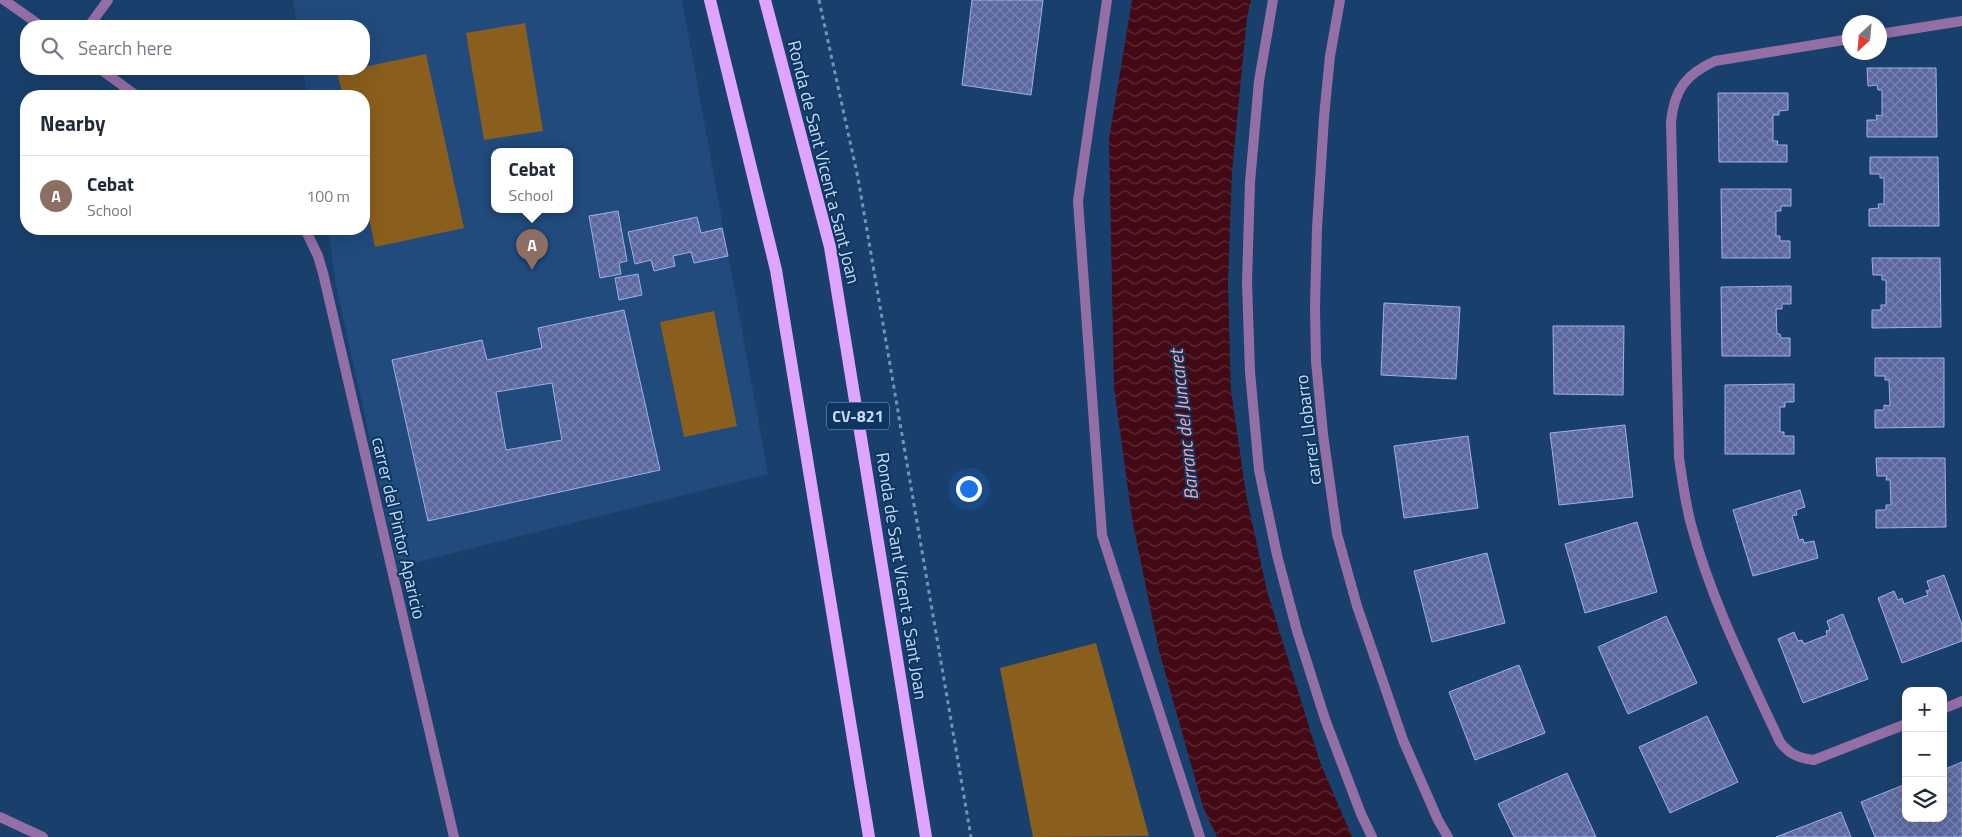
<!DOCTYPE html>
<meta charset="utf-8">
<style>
:root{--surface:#fff;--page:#f2f2f3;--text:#1f2937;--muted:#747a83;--line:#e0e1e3;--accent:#0f766e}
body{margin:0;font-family:"Titillium Web",sans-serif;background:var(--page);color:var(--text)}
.controls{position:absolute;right:15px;bottom:15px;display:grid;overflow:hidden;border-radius:10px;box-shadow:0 5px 20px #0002}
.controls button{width:45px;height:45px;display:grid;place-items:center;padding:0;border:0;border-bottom:1px solid var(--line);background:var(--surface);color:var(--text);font:25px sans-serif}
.compass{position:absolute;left:1842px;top:15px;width:45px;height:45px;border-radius:50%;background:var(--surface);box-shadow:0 5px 20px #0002;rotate:206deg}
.you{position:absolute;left:968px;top:488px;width:18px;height:18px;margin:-12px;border:4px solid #fff;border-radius:50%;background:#1a73e8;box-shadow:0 0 0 8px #1a73e833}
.badge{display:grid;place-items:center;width:32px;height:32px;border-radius:50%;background:var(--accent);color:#fff;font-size:16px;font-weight:700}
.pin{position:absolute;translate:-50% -41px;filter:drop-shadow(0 1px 2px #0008)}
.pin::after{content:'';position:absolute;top:26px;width:18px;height:15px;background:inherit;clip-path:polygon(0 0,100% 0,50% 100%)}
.popup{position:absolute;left:491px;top:148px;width:82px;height:65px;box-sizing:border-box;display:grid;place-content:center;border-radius:10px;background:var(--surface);filter:drop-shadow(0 1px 4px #0005);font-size:16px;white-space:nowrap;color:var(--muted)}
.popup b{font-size:19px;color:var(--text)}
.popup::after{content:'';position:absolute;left:50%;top:100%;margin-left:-10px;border:10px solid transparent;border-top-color:var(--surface)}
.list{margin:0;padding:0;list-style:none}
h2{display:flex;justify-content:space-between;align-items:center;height:65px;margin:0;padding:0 20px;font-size:21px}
h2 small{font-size:16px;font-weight:400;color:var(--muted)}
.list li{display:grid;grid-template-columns:32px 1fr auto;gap:15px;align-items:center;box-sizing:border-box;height:80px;padding:0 20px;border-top:1px solid var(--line)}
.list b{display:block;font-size:19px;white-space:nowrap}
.list p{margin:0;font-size:16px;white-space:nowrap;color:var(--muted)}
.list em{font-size:16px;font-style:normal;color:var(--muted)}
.icon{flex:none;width:28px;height:28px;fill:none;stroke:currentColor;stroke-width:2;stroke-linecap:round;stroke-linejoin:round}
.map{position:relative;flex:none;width:1962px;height:837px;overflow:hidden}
.search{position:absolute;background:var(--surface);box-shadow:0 5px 20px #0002;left:20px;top:20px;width:350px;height:55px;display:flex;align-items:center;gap:12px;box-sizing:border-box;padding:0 18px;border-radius:20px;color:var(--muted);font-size:19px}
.panel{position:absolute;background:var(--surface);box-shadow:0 5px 20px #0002;left:20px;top:90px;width:350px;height:145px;border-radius:20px}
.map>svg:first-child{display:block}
</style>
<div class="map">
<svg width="1962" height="837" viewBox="0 0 1962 837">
<defs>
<pattern id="water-waves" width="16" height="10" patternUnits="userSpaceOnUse" patternTransform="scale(1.25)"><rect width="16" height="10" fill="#430a16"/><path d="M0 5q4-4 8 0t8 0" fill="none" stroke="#5c2d38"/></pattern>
<pattern id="building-cross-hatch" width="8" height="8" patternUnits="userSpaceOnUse" patternTransform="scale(1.25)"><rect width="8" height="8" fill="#5b679e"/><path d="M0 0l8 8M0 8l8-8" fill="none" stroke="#7883b1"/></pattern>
</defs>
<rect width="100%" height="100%" fill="#19406c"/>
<path fill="#204b7c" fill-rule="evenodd" d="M293 0H682L768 474 398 567 336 285 328 229H364V96H307L303 69H364V26H297ZM494 151H570V209H494Z"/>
<path fill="#8a5f1d" d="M525 23 543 131 484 140 466 33Z
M426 54 464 228 375 247 364 193V96H343L337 72 364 69V67Z
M714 311 737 426 684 437 660 322Z
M1096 643 1149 836 1033 837 1000 668Z"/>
<path fill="url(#water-waves)" d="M1132 0H1251L1247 17 1232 172 1228 285 1231 390 1246 494 1267 591 1320 762 1352 837H1217L1203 807 1159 651 1132 519 1114 387 1109 139Z"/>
<path fill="url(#building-cross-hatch)" stroke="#a0aeea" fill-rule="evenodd" d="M972 0H1043L1031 95 962 85Z
M1867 68H1936L1937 137H1867V120H1877L1876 115 1882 116V90H1878L1877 85 1868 86Z
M1718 93H1788V110L1779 111V115H1773V141H1778L1777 145H1787V162H1719Z
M1870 157H1938L1939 226H1869V209L1879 208 1878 204H1884V178H1880V174H1870Z
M1721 189H1791V206H1781V211H1776V236H1780V241H1790V258H1722Z
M618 211 627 261 619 263 621 274 600 278 589 216Z
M697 217 701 233 722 228 728 256 694 263 691 252 673 256 675 266 654 271 651 260 635 264 628 232Z
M1872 258H1940L1941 327 1872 328V310H1881V305H1886V280H1882V275H1873Z
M638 274 642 295 619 300 615 278Z
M1791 286V304H1782V309H1776L1777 334H1780L1781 338H1790V356H1722L1721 287Z
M1384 303 1460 307 1456 379 1381 375Z
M624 310 660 470 428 521 392 360 482 340 487 360 542 348 538 328ZM552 383 562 440 506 450 496 392Z
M1553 326H1624L1623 395 1554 394Z
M1875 358H1944V427L1875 428V410H1884V405L1890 406 1889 380H1885V376H1875Z
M1794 384V402H1785V407H1780V432H1784V436H1794V454H1725V385Z
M1625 425 1633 497 1559 505 1550 433Z
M1468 436 1478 508 1404 518 1394 446Z
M1876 458H1945L1946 527 1876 528V510H1886V505H1891L1890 480H1886L1887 476H1877Z
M1800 490 1805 507 1796 510 1797 515 1792 516 1799 540 1803 539 1804 543 1814 541 1818 558 1753 576 1733 510Z
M1637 522 1657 592 1585 613 1565 544Z
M1487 553 1505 623 1432 642 1414 571Z
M1944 575 1962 625V641L1902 663 1878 598 1894 591 1898 600 1902 598 1904 604 1928 595 1926 591 1930 590 1927 581Z
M1843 614 1868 679 1803 703 1778 639 1794 632 1798 641 1802 640 1804 644 1827 635 1826 631 1830 630 1827 621Z
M1666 616 1697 683 1628 714 1598 647Z
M1519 665 1545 733 1475 760 1449 692Z
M1707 716 1738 782 1670 813 1639 747Z
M1962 762V836L1958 837H1875L1861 802 1906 784V818H1943V770Z
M1567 773 1596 837H1514L1498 804Z
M1841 812 1851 837H1776Z"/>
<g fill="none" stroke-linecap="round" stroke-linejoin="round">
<path stroke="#7593b5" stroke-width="3" stroke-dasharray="4 4" stroke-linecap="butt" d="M819 0 858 178 971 837"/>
<path stroke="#946fa6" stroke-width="10" d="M1107 0 1078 201 1102 535 1200 837
M1273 0 1259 81 1250 182 1247 282 1250 372 1259 470 1277 555 1297 631 1325 719 1361 814 1372 837
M1880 34 1962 21
M1850 39 1715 61C1686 74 1674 90 1671 122L1679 457C1682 479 1685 502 1691 524 1711 600 1747 671 1780 742 1790 755 1799 758 1814 760L1906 724
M1943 709 1962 701"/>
<path stroke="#946fa6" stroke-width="10" d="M4 0 41 26
M1340 0 1330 56 1324 117 1317 228 1315 307 1316 361 1323 434 1337 534 1357 606 1403 740 1438 820 1448 837
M89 26 108 0
M100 69 137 96
M305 229 318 256 323 273 454 837
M0 817 43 837"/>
<path stroke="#dfa4fe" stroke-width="12" d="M710 0 776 270 869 837
M765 0 830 247 926 837"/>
</g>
<g text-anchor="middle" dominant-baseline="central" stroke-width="4" stroke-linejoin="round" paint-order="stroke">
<rect fill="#0d3560" stroke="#8da8c8" stroke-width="1" x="827" y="402.5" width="62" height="27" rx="4"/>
<g font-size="16" font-weight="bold" fill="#c4daf5">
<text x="858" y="416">CV-821</text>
</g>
<g font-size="18" fill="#c4daf5" stroke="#0d3560">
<text transform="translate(824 162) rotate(76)">Ronda de Sant Vicent a Sant Joan</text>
<text transform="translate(1308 430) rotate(-97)">carrer Llobarro</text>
<text transform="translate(399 528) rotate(77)">carrer del Pintor Aparicio</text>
<text transform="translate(902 576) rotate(81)">Ronda de Sant Vicent a Sant Joan</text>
</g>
<g font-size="19" font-style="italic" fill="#fba4ac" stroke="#0d3560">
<text transform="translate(1183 425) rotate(-96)">Barranc del Juncaret</text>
</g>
</g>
</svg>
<div class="controls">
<button>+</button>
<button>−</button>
<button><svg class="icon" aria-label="layers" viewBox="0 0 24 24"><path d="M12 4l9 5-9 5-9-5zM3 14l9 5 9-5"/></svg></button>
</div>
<svg class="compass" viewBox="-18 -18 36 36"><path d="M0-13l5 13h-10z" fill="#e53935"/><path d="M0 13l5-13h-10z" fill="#747a83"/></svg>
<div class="you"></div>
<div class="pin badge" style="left:532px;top:270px;background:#8d6e63">A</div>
<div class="popup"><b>Cebat</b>School</div>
<div class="search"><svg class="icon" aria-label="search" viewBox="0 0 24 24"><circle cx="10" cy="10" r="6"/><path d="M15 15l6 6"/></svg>Search here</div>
<section class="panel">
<h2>Nearby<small></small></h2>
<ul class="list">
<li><span class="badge" style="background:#8d6e63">A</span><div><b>Cebat</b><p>School</p></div><em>100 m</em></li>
</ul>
</section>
</div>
